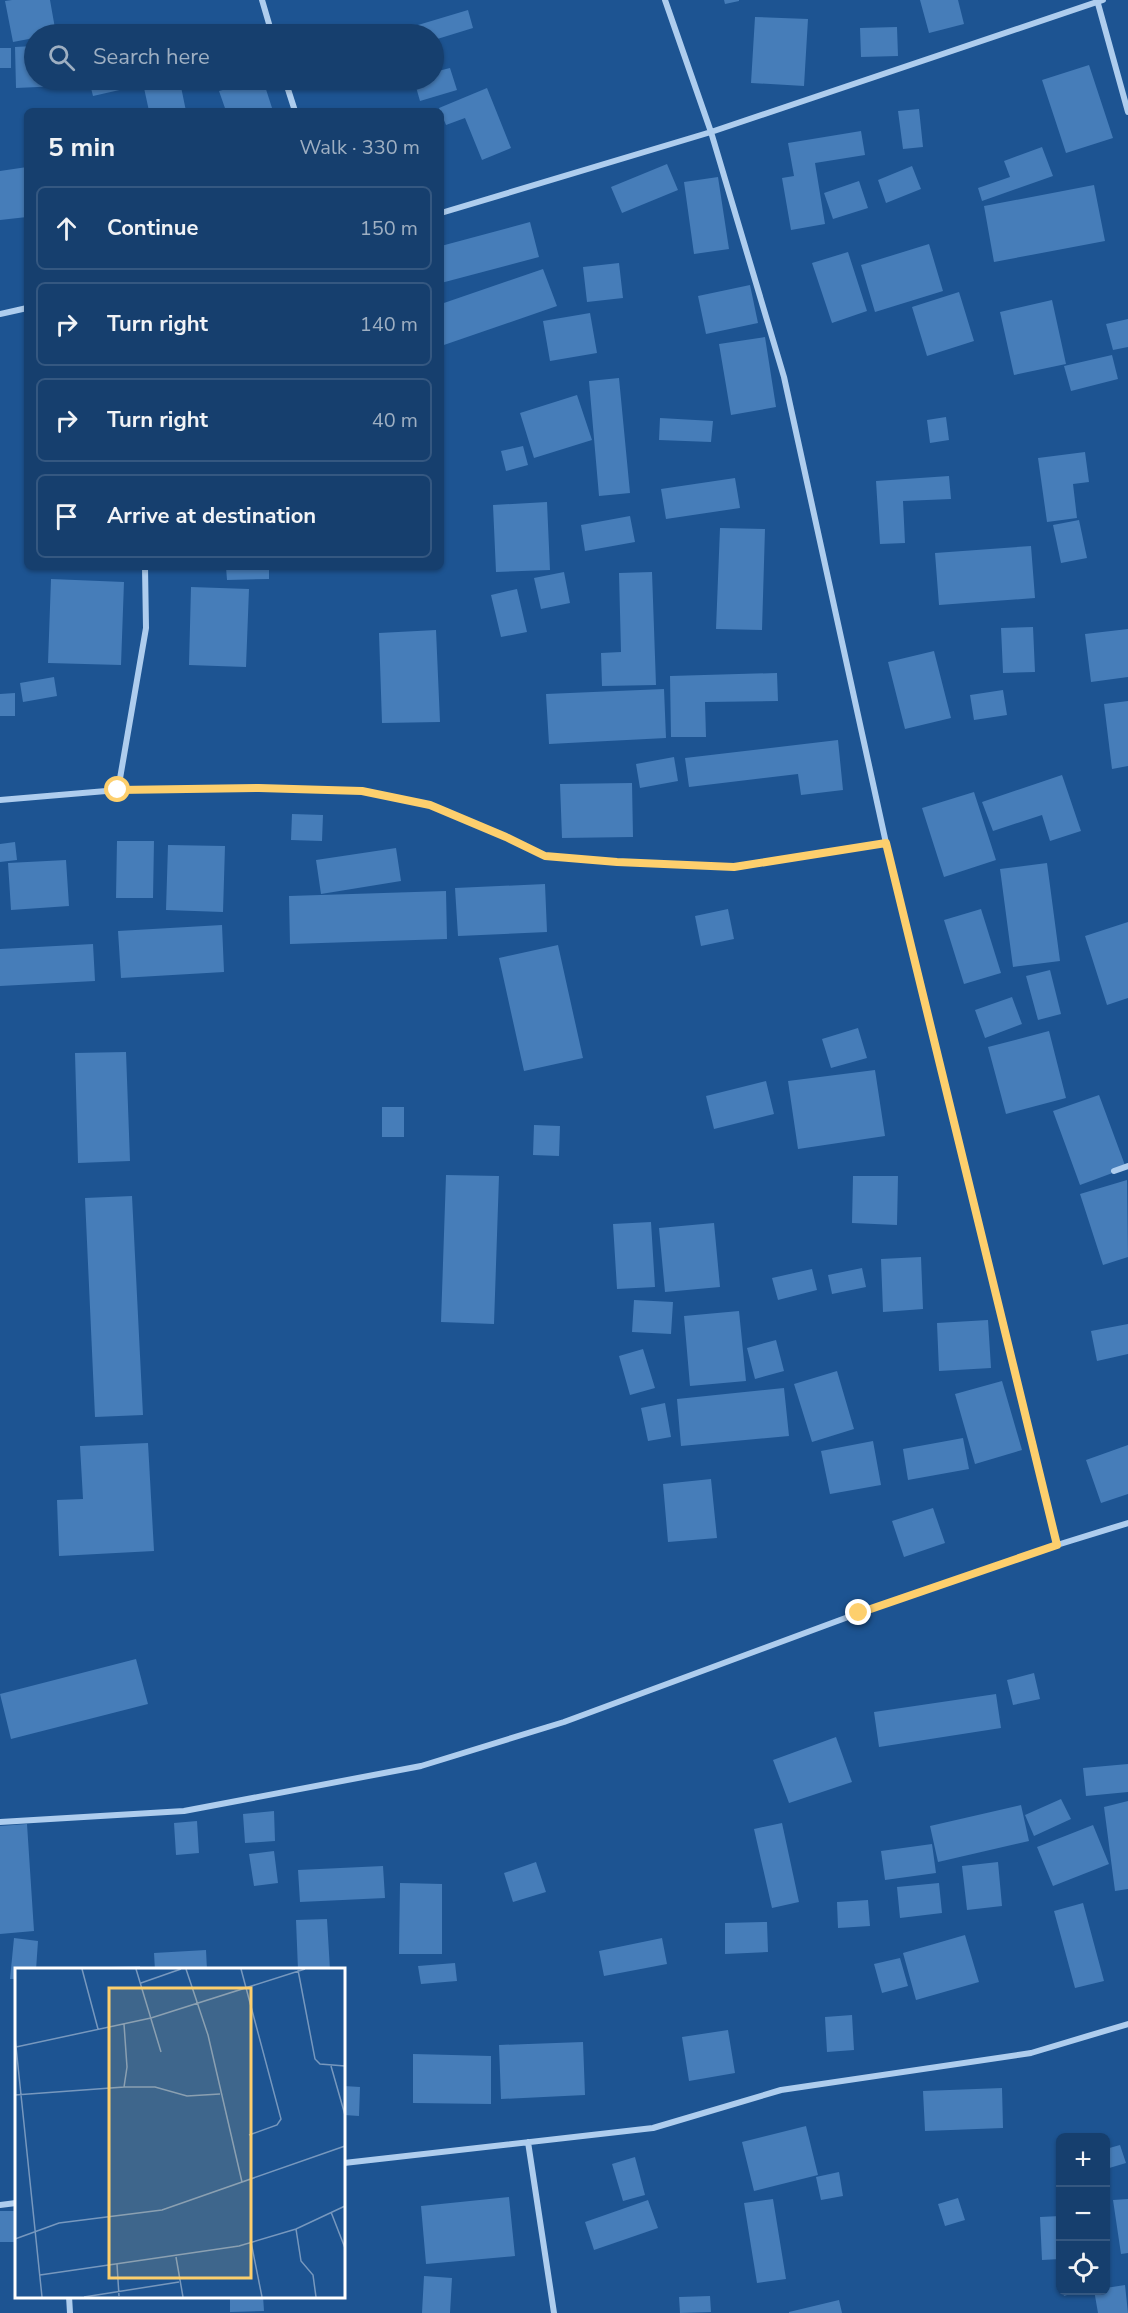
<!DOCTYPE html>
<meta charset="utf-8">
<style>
:root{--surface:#163f6e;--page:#234a76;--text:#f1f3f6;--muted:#9eafc2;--line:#355881}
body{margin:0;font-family:"Nunito Sans",sans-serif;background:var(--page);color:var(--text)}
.controls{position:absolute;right:18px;bottom:18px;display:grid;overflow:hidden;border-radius:9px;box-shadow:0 2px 4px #0004}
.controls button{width:54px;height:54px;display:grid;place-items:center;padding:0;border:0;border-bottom:2px solid var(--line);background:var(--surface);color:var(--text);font:30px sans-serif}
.stop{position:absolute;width:18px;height:18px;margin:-14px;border:4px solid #fdcf6d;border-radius:50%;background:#fff}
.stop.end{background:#fdcf6d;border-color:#fff;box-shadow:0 2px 6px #0008}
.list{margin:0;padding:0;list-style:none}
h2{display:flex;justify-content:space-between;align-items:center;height:78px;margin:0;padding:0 24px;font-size:26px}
h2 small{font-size:20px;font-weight:400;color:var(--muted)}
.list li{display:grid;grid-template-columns:39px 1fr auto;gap:18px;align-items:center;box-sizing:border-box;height:84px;margin:0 12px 12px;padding:0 12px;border:2px solid var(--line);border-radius:9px}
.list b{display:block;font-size:22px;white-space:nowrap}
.list em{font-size:20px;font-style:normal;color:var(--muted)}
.icon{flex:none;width:33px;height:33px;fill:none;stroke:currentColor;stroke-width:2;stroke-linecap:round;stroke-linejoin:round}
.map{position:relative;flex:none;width:1128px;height:2313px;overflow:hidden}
.search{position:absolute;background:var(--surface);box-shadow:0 2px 4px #0004;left:24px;top:24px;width:420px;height:66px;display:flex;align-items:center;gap:15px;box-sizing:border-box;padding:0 21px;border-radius:33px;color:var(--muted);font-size:22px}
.panel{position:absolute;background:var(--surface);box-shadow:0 2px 4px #0004;left:24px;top:108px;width:420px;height:462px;border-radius:9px}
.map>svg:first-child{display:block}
</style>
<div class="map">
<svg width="1128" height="2313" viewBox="0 0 1128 2313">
<rect width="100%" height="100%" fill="#1d5492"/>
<path fill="#467db9" d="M12 0H50L56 34H34V38L13 42 5 1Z
M724 0H739V1L725 4Z
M920 0H958L964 24 929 33Z
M468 10 473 28 434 40V34H388Z
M755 17 808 19 804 86 751 83Z
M897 27 898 56 861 57 860 28Z
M34 46V80H60V86L16 88 15 47Z
M0 48H11V68H0Z
M1089 65 1113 138 1066 153 1042 80Z
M450 68 457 90 420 101 414 80H434V72Z
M89 80H145L146 84 93 96Z
M203 80H246V81L205 89Z
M258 80H263L273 111H226L219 91Z
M180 82 186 111H149L144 88Z
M487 88 511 148 482 160 465 118 446 125 439 108Z
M919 109 923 147 903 149 898 111Z
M861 131 865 155 815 163 825 224 791 230 782 178 794 176 788 143Z
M1042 147 1053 176 982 201 978 188 1010 177 1004 161Z
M667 164 678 190 622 213 611 187Z
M912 166 921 189 886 203 878 180Z
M27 167V217L0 220V171Z
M718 177 729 249 694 254 684 182Z
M859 181 868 208 833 219 824 193Z
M1094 185 1105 241 994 262 984 206Z
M530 222 539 257 441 283V246Z
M929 244 943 291 875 312 861 265Z
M848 252 867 311 832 323 812 263Z
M619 263 623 298 587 302 583 267Z
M543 269 557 306 441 346V304Z
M750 285 758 323 706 334 698 296Z
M959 292 974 341 927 356 912 307Z
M1052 300 1066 364 1014 375 1000 312Z
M590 313 597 353 550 361 543 321Z
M1128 319V347L1113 350 1106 324Z
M765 337 776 407 731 415 719 344Z
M1112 355 1118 379 1071 391 1064 366Z
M619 378 630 493 599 496 589 381Z
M577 395 592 440 534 458 520 413Z
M946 417 949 440 930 443 927 420Z
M660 418 713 421 711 442 659 440Z
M523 446 528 465 506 471 501 451Z
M1085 452 1089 482 1073 484 1077 518 1047 522 1038 458Z
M949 476 951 499 903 501 905 543 880 544 876 481Z
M735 478 740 508 666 519 661 489Z
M547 502 550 570 496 572 493 505Z
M630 516 635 542 585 551 581 525Z
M1079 520 1087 558 1061 563 1053 525Z
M720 528 765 529 762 630 716 629Z
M1031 546 1035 598 939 605 935 553Z
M226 567H269V579L227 580Z
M564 572 570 603 541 609 534 578Z
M652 572 656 685 602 686 601 653 621 652 619 573Z
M51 579 124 582 121 665 48 663Z
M191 587 249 589 246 667 189 665Z
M517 589 527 632 501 637 491 595Z
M1033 627 1035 672 1003 673 1001 628Z
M1128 629V677L1091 682 1085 634Z
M436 630 440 722 382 723 379 633Z
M934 651 951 718 905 729 888 662Z
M777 673 778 701 705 702 706 737H671L670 676Z
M54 677 57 696 23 702 20 683Z
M664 689 666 738 549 744 546 694Z
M1003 690 1007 715 974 720 970 695Z
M15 693V716H0V694Z
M1128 701V766L1112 769 1104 704Z
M838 740 843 790 801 795 798 774 689 787 685 758Z
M674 757 678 781 640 788 636 764Z
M1062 775 1081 831 1050 841 1042 815 993 831 982 802Z
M632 783 633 837 562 838 560 784Z
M974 792 996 860 944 877 922 808Z
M292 814 323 815 322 841 291 840Z
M117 841H154L153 898H116Z
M15 842 17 860 0 862V844Z
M168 845 225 846 223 912 166 910Z
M396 848 401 881 321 894 316 860Z
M66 860 69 906 11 910 8 863Z
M1047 863 1060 961 1013 967 1000 869Z
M545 884 547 932 458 936 455 888Z
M446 891 447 939 290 944 289 896Z
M728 909 734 939 701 946 695 916Z
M981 909 1001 973 964 984 944 920Z
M1128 922V998L1107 1005 1085 936Z
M222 925 224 972 121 978 118 931Z
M93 944 95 981 0 986V949Z
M558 945 583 1058 524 1071 499 958Z
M1050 970 1061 1014 1038 1020 1026 976Z
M1012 997 1022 1024 985 1038 975 1010Z
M858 1028 867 1058 831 1068 822 1039Z
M1049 1031 1066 1098 1006 1114 988 1047Z
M126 1052 130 1161 78 1163 75 1053Z
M875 1070 885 1136 798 1149 788 1081Z
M766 1081 774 1114 714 1129 706 1096Z
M1099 1095 1126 1168 1080 1185 1053 1111Z
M382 1107H404V1137H382Z
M534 1125 560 1126 559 1156 533 1155Z
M446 1175 499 1176 494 1324 441 1322Z
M853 1176H898L897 1225 852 1223Z
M1127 1180 1128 1257 1103 1265 1080 1194Z
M132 1196 143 1415 95 1417 85 1198Z
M651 1222 655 1287 617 1289 613 1224Z
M714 1223 720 1287 665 1292 659 1228Z
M921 1257 923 1309 883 1312 881 1259Z
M862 1268 866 1287 832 1294 828 1275Z
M812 1269 817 1290 778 1300 772 1278Z
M634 1300 673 1302 671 1334 632 1332Z
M739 1311 746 1381 690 1386 684 1316Z
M988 1320 991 1368 939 1371 937 1323Z
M1128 1324V1354L1097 1361 1091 1331Z
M776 1340 784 1371 755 1379 747 1348Z
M643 1349 655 1388 630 1395 619 1356Z
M837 1371 854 1429 812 1442 794 1384Z
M1002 1381 1022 1450 975 1464 955 1394Z
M784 1388 789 1436 681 1446 677 1399Z
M665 1403 671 1437 648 1441 641 1408Z
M963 1438 969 1469 908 1480 903 1449Z
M873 1441 881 1485 830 1494 821 1451Z
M148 1443 154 1551 59 1556 57 1500 83 1499 80 1446Z
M1128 1445V1494L1101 1503 1086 1460Z
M711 1479 717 1538 668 1542 663 1484Z
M933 1508 945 1543 904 1557 892 1521Z
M136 1659 148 1704 11 1739 0 1694Z
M1034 1673 1040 1699 1013 1705 1007 1680Z
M996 1694 1001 1728 879 1747 874 1712Z
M836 1737 852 1782 789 1803 773 1760Z
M1128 1764V1792L1086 1796 1083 1768Z
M1061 1799 1071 1819 1034 1836 1025 1815Z
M1128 1801V1889L1115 1891 1104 1807Z
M1021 1805 1029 1841 938 1862 930 1826Z
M274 1811 275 1841 245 1843 243 1814Z
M197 1821 199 1853 176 1855 174 1823Z
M782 1823 799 1902 772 1908 754 1829Z
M27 1824 34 1931 0 1934V1826Z
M1093 1825 1109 1864 1053 1886 1037 1847Z
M932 1844 936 1873 885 1880 881 1851Z
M274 1851 278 1883 254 1886 249 1854Z
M536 1862 546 1892 513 1902 504 1873Z
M998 1862 1002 1906 967 1910 962 1866Z
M383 1866 385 1898 300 1902 298 1870Z
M400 1883 442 1884V1954H399Z
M939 1883 942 1913 900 1918 897 1887Z
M868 1900 870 1926 838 1928 837 1902Z
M1083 1903 1104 1981 1075 1988 1054 1911Z
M327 1919 330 1970H298L296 1920Z
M767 1922 768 1952 725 1954V1923Z
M965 1935 979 1982 916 2000 903 1953Z
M14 1938 38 1941 36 1970H16V1979H10Z
M662 1938 667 1964 604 1976 599 1951Z
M206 1950 207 1970H155L154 1953Z
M900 1958 908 1986 882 1993 874 1964Z
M455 1963 457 1981 421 1984 418 1966Z
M140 1966V1970H109V1967Z
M852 2015 854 2050 827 2052 825 2017Z
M728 2030 735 2073 689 2081 682 2037Z
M583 2042 585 2095 501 2099 499 2045Z
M413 2054 491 2056V2104L413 2103Z
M344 2086 360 2087 359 2116 344 2115Z
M1002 2088 1003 2128 925 2131 923 2091Z
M806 2126 818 2175 754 2191 742 2142Z
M1120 2145 1126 2163 1106 2169V2149Z
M635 2157 645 2195 623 2201 612 2164Z
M839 2172 843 2196 821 2200 816 2177Z
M509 2197 515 2256 426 2264 421 2206Z
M958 2198 965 2220 945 2226 938 2204Z
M773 2199 786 2279 757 2283 744 2203Z
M1128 2199V2253L1121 2254 1113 2200Z
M648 2200 658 2228 594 2250 585 2222Z
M0 2211H16V2242H0Z
M1060 2216V2259L1042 2260 1040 2217Z
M1060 2268V2282L1056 2269Z
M424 2276 452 2278 450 2313H422Z
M1125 2285 1128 2313H1098L1094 2290H1106V2288Z
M1062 2290H1079V2291L1064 2296Z
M230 2296H263L264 2311 230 2312Z
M710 2296 711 2312 680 2313 679 2297Z
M839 2300 842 2313H789V2312Z"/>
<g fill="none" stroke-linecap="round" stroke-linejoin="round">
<path stroke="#aecdee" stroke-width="6" d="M262 0 272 34
M665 0 711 132 784 377 886 843 1057 1545
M1097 0 1128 112
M285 80 295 111
M441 213 711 132 1103 0
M0 314 27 308
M118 790 259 788 362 791 430 805 506 837 545 856 617 862 733 867 886 843
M0 800 118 790 146 628 145 567
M1114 1171 1128 1166
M0 1822 184 1811 421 1766 564 1722 859 1613 1057 1545 1128 1523
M528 2142 554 2313
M344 2163 653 2128 781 2090 1031 2053 1128 2024
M0 2205 16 2203
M69 2296 70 2313"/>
</g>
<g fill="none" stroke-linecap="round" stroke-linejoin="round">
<path stroke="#fdcf6d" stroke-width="8" d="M118 790 259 788 362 791 430 805 506 837 545 856 617 862 734 867 886 843 1057 1545 859 1613"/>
</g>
<g transform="translate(15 1968)">
<rect width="330" height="330" fill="#1d5492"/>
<path fill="none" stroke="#7798be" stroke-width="1.5" d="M67 1 83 61M121 1 146 84M171 1 193 67 227 214M226 1 266 151 262 157 234 167M283 2 300 91 305 96 330 98M126 15 166 1M0 69 27 329M1 79 136 50 290 1M316 98 330 147M109 119H140L172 128 205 126M0 127 109 119 112 99 109 56M316 244 330 280M281 261 286 293 298 307 301 329M0 271 44 255 147 242 330 178M236 274 247 329M161 289 168 329M102 296 104 328M25 307 224 278 281 261 330 238M69 329 164 314"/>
<path fill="#fdcf6d" fill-opacity="0.15" stroke="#fdcf6d" stroke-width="3" d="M94 20H236V310H94Z"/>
<rect width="330" height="330" fill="none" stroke="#fff" stroke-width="3"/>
</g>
</svg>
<div class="controls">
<button>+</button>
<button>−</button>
<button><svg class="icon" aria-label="locate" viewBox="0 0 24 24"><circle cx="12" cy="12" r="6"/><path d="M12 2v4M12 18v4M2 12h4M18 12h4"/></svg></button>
</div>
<div class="stop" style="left:118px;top:790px"></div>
<div class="stop end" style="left:859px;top:1613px"></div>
<div class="search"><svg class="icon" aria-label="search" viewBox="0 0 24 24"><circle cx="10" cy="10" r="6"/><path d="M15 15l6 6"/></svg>Search here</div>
<section class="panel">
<h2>5 min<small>Walk · 330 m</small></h2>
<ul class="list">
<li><svg class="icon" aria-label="ahead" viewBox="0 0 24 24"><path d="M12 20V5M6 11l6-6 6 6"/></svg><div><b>Continue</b></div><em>150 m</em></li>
<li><svg class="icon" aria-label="right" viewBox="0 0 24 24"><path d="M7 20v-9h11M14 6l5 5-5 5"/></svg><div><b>Turn right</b></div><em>140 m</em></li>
<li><svg class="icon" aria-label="right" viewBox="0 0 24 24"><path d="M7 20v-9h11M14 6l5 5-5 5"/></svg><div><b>Turn right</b></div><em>40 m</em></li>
<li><svg class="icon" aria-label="arrive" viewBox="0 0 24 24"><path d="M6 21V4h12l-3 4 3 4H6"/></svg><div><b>Arrive at destination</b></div></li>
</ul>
</section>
</div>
